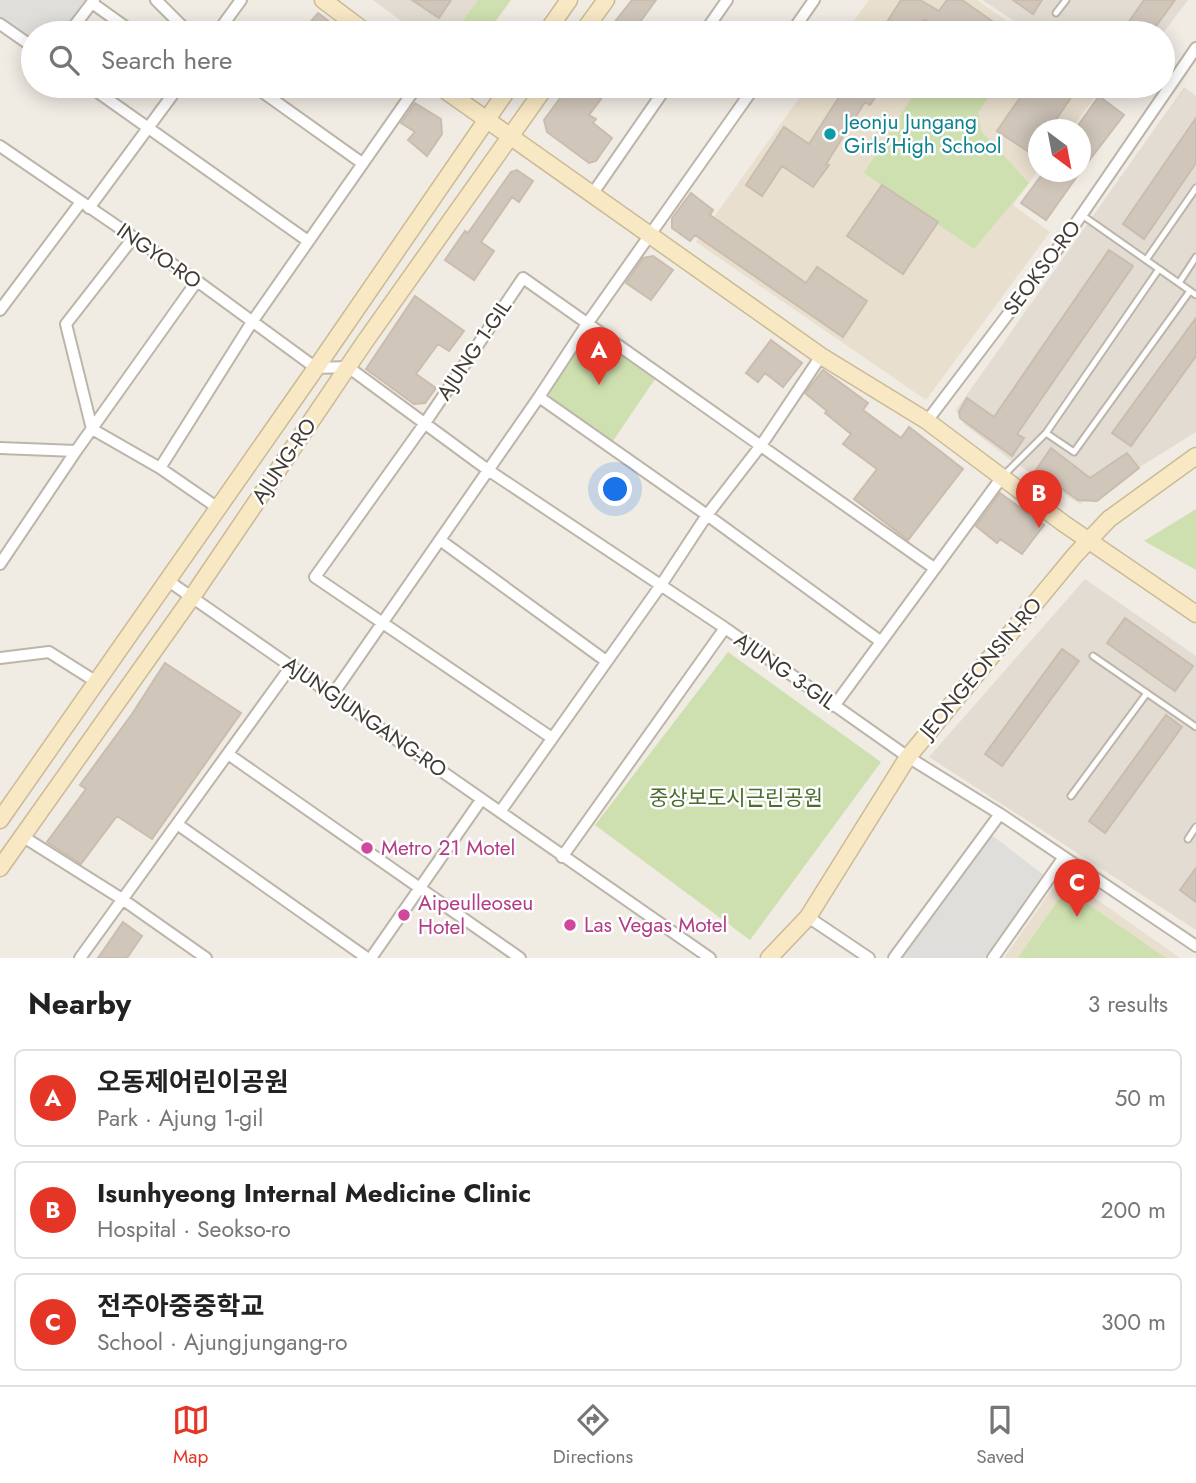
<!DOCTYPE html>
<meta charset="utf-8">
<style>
:root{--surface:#fff;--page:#f2f2f2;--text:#222;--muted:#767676;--line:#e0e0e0;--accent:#e43526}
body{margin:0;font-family:Jost,"Noto Sans KR",sans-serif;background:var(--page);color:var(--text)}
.compass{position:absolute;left:1028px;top:119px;width:63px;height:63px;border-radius:50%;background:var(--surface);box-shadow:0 4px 18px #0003;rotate:148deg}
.you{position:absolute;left:616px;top:490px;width:24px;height:24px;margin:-18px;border:5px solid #fff;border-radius:50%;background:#1a73e8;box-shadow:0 0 0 10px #1a73e833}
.badge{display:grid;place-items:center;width:46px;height:46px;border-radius:50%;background:var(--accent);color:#fff;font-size:23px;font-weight:700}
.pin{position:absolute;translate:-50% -58px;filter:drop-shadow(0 2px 4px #0008)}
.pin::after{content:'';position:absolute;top:37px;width:24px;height:21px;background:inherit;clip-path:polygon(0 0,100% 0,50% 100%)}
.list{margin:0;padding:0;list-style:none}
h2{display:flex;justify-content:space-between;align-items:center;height:91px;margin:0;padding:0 28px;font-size:30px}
h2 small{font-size:23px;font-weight:400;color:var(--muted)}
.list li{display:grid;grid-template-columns:46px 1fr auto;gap:21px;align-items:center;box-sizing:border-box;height:98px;margin:0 14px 14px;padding:0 14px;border:2px solid var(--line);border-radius:10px}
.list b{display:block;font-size:26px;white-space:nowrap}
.list p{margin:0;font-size:23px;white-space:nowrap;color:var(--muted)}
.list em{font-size:23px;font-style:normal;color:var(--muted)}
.icon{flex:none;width:38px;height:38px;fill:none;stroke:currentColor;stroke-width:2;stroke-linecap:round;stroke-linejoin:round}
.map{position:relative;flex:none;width:1196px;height:958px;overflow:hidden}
.search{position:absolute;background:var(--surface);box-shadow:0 4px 18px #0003;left:21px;right:21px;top:21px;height:77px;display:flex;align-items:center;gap:18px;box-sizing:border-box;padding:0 24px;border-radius:38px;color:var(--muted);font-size:26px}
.sheet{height:427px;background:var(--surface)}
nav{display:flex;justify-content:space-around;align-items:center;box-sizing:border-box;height:98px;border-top:2px solid var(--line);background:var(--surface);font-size:19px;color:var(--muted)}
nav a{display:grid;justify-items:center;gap:4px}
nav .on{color:var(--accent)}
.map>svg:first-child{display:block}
</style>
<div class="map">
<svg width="1196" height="958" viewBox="0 0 1196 958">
<rect width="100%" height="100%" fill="#f0ebe3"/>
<path fill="#e3dcd2" d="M373 0H478L453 33H417Z
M982 0H1188L1163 33H1033Z
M1184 87 1196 96V432L1080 504 1012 461 964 424 956 410Z
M1085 579 1196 656V930L929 757Z"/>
<path fill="#e8dfce" d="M869 0H977L1024 33H845Z
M808 86H1099L1102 88 1071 129 1038 130V171L1013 205 1050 232 926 400 696 242Z
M1062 875 1180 958H1004Z"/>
<path fill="#cee0af" d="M478 0H511L487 33H453Z
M919 86H970L988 98 978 112 981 131 1029 183 974 249 864 173Z
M587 324 659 373 609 447 539 397Z
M1196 509V570L1144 541Z
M728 652 881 762 750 940 595 825Z
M1066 889 1166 958H1018Z"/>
<path fill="#e0dedb" d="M0 0H94L69 33H33V47L0 24Z
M983 836H993L1049 879 993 958H894Z"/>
<path fill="#d0c6ba" stroke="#cabdae" stroke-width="2" d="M412 0H451L439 18Z
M632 0H656L632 33H606Z
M901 0H920L939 11 947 0H962L1009 33H945L924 19 920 25 918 23 911 33H880Z
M1013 0H1042L1033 14Z
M1144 0H1175L1151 33H1121Z
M318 13 344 33H301Z
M569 86H605L597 97 601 99 589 115 596 119 593 123 612 138 596 161 589 163 547 132 544 120Z
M846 86H883L870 105 865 102 826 164 829 165 813 187 782 166 762 196 746 185 784 127 809 144Z
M1028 86H1057L1072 96 1049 130H1039V139L1029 152 997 131Z
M1099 96 1124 115 1081 171V130H1075Z
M415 103 441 119 442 134 427 156 408 140 415 132 401 123Z
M1196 118V163L1144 239 1123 224Z
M517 170 533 181 519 202 512 197 481 242 494 251 474 280 445 260 465 231 468 233 511 172Z
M1044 172H1080L1046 220 1021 203Z
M882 185 938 222 903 274 847 236Z
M691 193 713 210 710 215 806 283 817 267 867 301 843 337 695 235 690 241 672 228V218Z
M1109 250 1133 266 1017 434 1024 438 1012 456 960 418 959 412 967 398 994 417Z
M653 256 673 270 651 300 626 283 643 258Z
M415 296 464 331 449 351 438 344 416 374 436 388 425 403 414 404 366 369Z
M1196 318V356L1131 446 1112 433Z
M771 340 802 363 783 387 765 373 758 382 746 373Z
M823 370 868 403 863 410 901 438 909 427 963 469 908 540 854 499 877 469 843 444 851 434 825 413 827 411 805 393Z
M1051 448 1090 478 1127 453 1139 468 1097 501 1078 500 1036 470Z
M1000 493 1044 525 1022 554 1000 539 997 543 976 526Z
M1125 618 1193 666 1175 691 1107 643Z
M1062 649 1079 661 1002 766 985 754Z
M165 663 241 713 152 839 117 816 81 864 47 842 86 789 80 785 132 714Z
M1166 715 1182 727 1105 833 1089 821Z
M1196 868V902L1180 890Z
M123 922 142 936 127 958H98Z"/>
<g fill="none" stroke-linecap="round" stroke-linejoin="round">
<defs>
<path id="lane" d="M1056 13 1066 0
M1082 215 1196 295
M1146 260 1196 188
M1179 283 1196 257
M1046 433 1074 452 1190 291
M1005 474 1046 433 1159 269
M1093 656 1196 727
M1071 796 1147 693
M1188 839 1196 827"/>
<path id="street" d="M156 0 189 33
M92 3 134 33
M0 24 33 47
M69 33 94 0
M217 33 241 0
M704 33 727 0
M791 33 814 0
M89 86 308 241
M254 86 362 163
M0 146 197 281 316 368 348 367 488 470 725 628 908 757 1000 814 1196 946
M593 193 667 86
M89 208 179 86
M133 238 66 324 92 429 160 468 218 508
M0 310 81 202
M539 397 707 515 880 641
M927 421 1065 239 1196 48
M0 448 76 451
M160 468 252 322 417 86
M440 540 606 661
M0 564 76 451 197 281
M167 580 710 958
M0 658 49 652 95 681
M333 694 539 397 587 324 755 86
M834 706 1002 477
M552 738 315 577 425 423 523 278 934 568
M228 754 520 958
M500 812 661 585 707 515 762 444 821 356
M177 824 367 958
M22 836 122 899 206 958
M562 857 725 628
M808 917 869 958
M80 958 292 665
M371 958 481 800
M894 958 1000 814
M993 958 1064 857"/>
<path id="secondary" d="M323 0 367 33
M546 33 569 0
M582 33 606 0
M439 86 821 356 927 421 1063 523 1196 614
M0 820 316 368 510 86
M0 868 192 597 364 343 546 86
M769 958 808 917 908 757 1075 555 1109 519 1196 456"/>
</defs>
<use href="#lane" stroke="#bdb5aa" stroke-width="9"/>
<use href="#street" stroke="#bdb5aa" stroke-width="14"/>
<use href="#secondary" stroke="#cbba96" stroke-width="19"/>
<use href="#lane" stroke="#fff" stroke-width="5"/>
<use href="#street" stroke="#fff" stroke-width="10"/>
<use href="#secondary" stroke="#f8e8c4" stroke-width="16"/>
</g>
<circle fill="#0f9aa8" stroke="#fff" stroke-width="2.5" cx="830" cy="134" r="7"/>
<g fill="#d1479c" stroke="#fff" stroke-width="2.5">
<circle cx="367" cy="848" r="7"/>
<circle cx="404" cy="915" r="7"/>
<circle cx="570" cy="925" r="7"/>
</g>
<g text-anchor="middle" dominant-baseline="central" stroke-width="5" stroke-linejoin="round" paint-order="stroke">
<g font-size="21" fill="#0d838f" stroke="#fff" text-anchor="start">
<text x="844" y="122">Jeonju Jungang<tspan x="844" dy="24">Girls’High School</tspan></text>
</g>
<g font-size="21" fill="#413b34" stroke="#fff">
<text transform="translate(159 256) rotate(35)">INGYO-RO</text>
<text transform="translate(1042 268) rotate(-53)">SEOKSO-RO</text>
<text transform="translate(474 350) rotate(-56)">AJUNG 1-GIL</text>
<text transform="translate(284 461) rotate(-56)">AJUNG-RO</text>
<text transform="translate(981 668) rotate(-50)">JEONGEONSIN-RO</text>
<text transform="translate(785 671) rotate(35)">AJUNG 3-GIL</text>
<text transform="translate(365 717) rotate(35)">AJUNGJUNGANG-RO</text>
</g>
<g font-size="21" fill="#4a6c2e" stroke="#fff">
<text x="736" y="798">중상보도시근린공원</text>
</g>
<g font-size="21" fill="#b23c85" stroke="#fff" text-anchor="start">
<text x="381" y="848">Metro 21 Motel</text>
<text x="418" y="903">Aipeulleoseu<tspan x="418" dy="24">Hotel</tspan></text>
<text x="584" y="925">Las Vegas Motel</text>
</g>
</g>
</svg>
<svg class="compass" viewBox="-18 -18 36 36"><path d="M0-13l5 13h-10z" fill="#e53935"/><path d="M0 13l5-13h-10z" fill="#767676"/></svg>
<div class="you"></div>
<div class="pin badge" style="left:599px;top:385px">A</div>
<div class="pin badge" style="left:1039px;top:528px">B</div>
<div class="pin badge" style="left:1077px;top:917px">C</div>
<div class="search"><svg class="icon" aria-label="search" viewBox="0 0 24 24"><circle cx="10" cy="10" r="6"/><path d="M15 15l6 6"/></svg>Search here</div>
</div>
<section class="sheet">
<h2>Nearby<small>3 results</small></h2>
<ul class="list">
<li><span class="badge">A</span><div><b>오동제어린이공원</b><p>Park · Ajung 1-gil</p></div><em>50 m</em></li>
<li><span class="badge">B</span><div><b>Isunhyeong Internal Medicine Clinic</b><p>Hospital · Seokso-ro</p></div><em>200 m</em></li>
<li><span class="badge">C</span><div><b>전주아중중학교</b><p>School · Ajungjungang-ro</p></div><em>300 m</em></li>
</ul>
</section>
<nav>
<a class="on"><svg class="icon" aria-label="map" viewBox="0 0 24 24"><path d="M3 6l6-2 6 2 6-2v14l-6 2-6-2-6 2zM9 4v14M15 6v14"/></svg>Map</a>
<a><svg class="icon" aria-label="directions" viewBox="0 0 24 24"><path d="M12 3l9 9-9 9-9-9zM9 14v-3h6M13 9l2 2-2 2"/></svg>Directions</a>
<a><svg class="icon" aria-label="saved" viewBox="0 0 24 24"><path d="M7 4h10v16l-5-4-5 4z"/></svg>Saved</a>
</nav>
